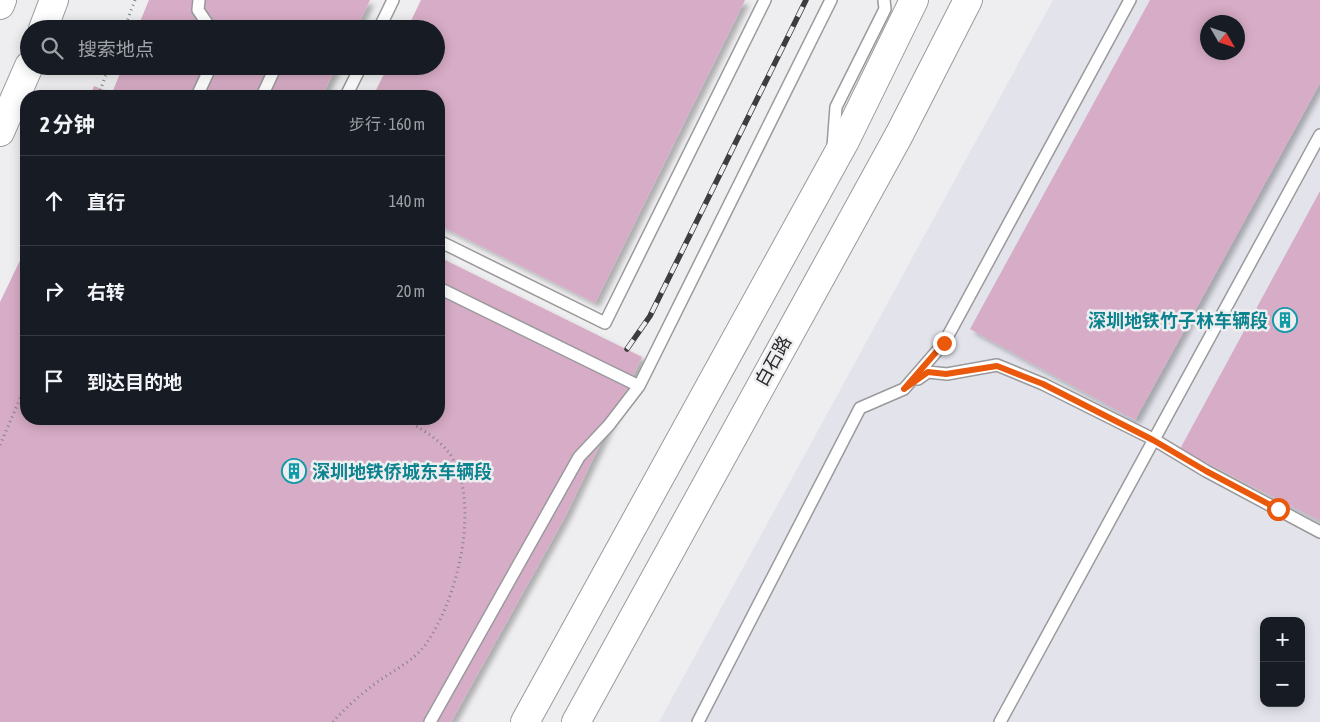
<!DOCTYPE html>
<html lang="zh">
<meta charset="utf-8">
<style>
:root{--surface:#171b24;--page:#242831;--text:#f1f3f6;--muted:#9ea1a6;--line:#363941}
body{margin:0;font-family:"Asap Condensed","Noto Sans SC",sans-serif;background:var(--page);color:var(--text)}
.controls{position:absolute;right:15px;bottom:15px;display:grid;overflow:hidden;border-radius:10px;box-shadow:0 2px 12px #0003}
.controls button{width:45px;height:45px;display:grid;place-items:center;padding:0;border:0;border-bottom:1px solid var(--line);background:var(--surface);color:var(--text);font:25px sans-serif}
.compass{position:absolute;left:1200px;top:15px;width:45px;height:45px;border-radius:50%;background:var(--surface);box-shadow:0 2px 12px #0003;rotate:129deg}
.stop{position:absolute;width:15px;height:15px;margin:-11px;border:4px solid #ea580c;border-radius:50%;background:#fff}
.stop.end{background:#ea580c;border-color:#fff;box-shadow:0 1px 5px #0008}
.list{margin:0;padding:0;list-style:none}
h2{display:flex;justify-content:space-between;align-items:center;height:65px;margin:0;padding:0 20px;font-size:21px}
h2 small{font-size:16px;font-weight:400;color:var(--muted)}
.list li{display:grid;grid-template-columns:32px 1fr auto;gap:15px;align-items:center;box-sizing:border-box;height:90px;padding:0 20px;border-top:1px solid var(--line)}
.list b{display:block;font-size:19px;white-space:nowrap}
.list em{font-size:16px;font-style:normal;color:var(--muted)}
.icon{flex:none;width:28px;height:28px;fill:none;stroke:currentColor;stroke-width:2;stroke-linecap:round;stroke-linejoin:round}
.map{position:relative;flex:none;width:1320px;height:722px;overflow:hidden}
.search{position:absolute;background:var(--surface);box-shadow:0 2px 12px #0003;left:20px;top:20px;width:425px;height:55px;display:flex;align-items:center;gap:12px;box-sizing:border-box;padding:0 18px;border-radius:28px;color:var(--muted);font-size:19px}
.panel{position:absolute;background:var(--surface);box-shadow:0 2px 12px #0003;left:20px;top:90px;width:425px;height:335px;border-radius:20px}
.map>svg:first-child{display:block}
</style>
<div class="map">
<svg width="1320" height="722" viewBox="0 0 1320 722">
<defs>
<filter id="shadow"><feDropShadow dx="4.5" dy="4.5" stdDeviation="2.5" flood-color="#0004"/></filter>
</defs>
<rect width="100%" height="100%" fill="#eeeef0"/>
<path fill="#e3e3ec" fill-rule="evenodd" d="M1053 0H1320V722H659ZM1208 22H1238V52H1208ZM1264 621H1301V703H1264Z"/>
<path fill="#d7acc6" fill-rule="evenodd" filter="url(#shadow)" d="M149 0H370L356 29H137Z
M421 0H745L595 303 439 225V96H373L388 66H436V29H407Z
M1150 0H1320V83L1135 420 970 329ZM1208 22H1238V52H1208Z
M123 66H337L322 96H90L94 86 112 93Z
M1320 191V521L1180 449Z
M26 248V419H439V257L642 357 565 517 451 722H0V302Z"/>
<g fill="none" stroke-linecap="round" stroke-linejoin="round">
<defs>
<path id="lane" d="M199 0 198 10 211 29
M379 29 393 0
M197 96 211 66
M262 96 276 66
M346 96 361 66
M833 147 836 107 885 9 884 0
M439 241 605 323 765 0
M439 288 639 386
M918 379 928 372 947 374 997 365 1043 384 1153 439 1206 471 1320 532
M430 722 579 457 609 425 639 386 831 0
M698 722 860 408 904 389 944 343 1130 0
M1000 722 1320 135"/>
<path id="secondary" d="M525 722 845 141 914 0
M576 722 899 135 968 0"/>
<path id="primary" d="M43 29 54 0
M0 132 29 66"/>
<path id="highway" d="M0 5 2 0"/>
</defs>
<use href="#lane" stroke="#9a9a9c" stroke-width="14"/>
<use href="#secondary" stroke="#9a9a9c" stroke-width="30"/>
<use href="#primary" stroke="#9a9a9c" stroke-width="30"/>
<use href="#highway" stroke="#9a9a9c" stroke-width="30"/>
<path stroke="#828283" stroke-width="3" stroke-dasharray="1 4" stroke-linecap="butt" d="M124 29 135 0
M109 66 100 91 113 96
M0 445 26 385
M333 722C344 709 359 696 372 686 391 671 412 663 426 644 457 600 480 508 453 459 443 441 421 428 403 419"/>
<use href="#lane" stroke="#fff" stroke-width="11"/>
<use href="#secondary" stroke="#fff" stroke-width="28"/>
<use href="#primary" stroke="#fff" stroke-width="28"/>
<use href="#highway" stroke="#fff" stroke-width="28"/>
<defs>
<path id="rail" d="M627 349 650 316 806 0"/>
</defs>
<use href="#rail" stroke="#3d3d3e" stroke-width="5.5"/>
<use href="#rail" stroke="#eeeef0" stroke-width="4" stroke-dasharray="11" stroke-linecap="butt"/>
</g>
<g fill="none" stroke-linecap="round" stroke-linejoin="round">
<path stroke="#ea580c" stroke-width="6" d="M944 343 904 389 928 372 946 374 997 366 1043 384 1153 440 1206 471 1278 509"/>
</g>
<defs>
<symbol id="building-ring" viewBox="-11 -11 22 22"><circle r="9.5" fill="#eeeef0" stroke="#0f9aa8" stroke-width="1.5"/><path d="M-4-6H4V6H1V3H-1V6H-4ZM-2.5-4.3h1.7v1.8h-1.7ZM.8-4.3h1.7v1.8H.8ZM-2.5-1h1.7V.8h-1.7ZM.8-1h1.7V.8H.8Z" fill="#0f9aa8"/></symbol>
</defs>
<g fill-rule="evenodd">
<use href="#building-ring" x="1271" y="306" width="28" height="28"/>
<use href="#building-ring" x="280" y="457" width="28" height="28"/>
</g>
<g text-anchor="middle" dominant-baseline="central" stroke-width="5" stroke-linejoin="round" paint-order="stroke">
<g font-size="18" font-weight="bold" fill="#0d838f" stroke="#eeeef0" text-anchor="end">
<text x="1268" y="320">深圳地铁竹子林车辆段</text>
<text x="312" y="471" text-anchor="start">深圳地铁侨城东车辆段</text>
</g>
<g font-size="18" fill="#29292a" stroke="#eeeef0">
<text transform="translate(773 361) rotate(-61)">白石路</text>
</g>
</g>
</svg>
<div class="controls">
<button>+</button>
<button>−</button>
</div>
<svg class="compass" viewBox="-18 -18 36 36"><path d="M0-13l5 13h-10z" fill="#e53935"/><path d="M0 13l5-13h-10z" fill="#9ea1a6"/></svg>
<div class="stop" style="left:1278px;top:509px"></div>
<div class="stop end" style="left:944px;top:343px"></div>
<div class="search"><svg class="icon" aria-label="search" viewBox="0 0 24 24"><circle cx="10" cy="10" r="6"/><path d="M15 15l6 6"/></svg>搜索地点</div>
<section class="panel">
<h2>2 分钟<small>步行 · 160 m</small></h2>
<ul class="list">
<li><svg class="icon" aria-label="ahead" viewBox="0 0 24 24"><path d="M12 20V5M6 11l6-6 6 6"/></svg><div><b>直行</b></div><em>140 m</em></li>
<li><svg class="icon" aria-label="right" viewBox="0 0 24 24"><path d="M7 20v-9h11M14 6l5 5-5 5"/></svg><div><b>右转</b></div><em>20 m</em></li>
<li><svg class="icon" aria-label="arrive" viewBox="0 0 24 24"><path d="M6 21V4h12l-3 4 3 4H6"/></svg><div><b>到达目的地</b></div></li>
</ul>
</section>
</div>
